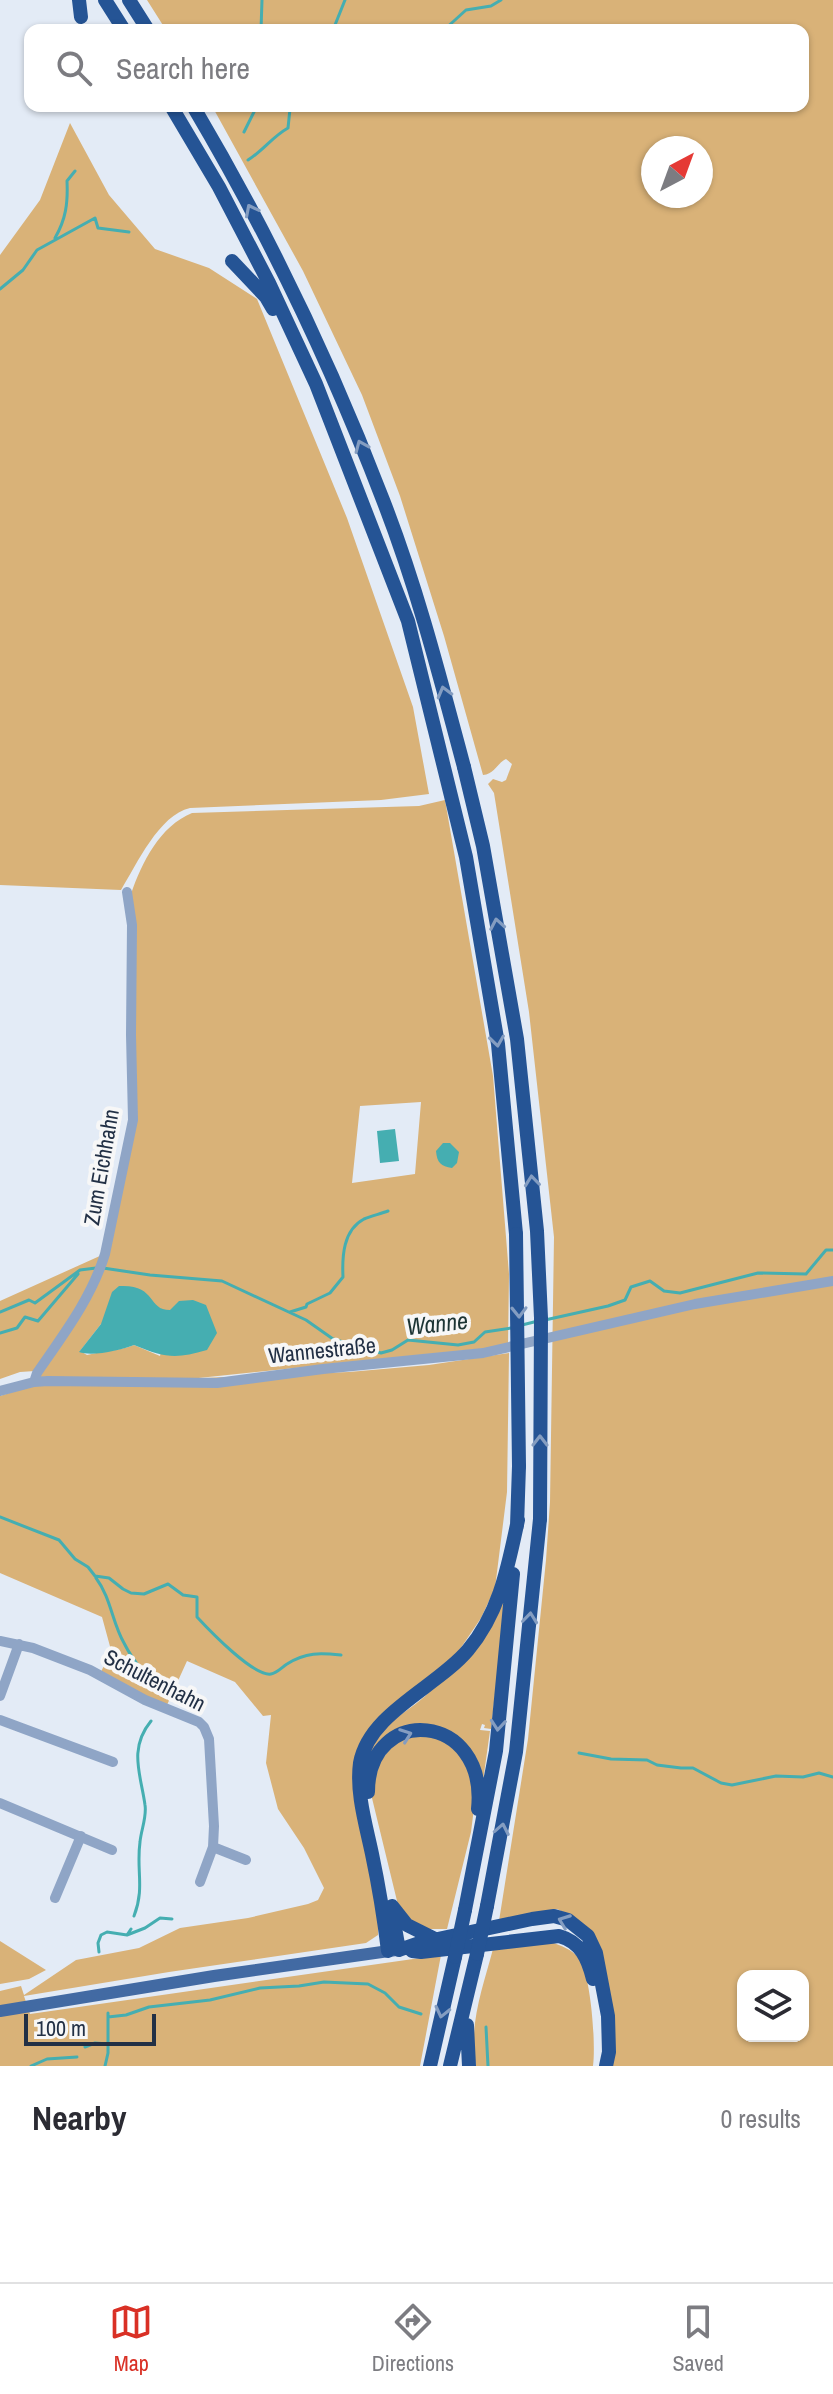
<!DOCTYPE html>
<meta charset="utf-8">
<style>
:root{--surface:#fff;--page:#f2f2f3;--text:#2b2b33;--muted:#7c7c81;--line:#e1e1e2;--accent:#d93025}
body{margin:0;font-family:"Archivo Narrow",sans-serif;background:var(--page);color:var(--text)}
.controls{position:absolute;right:24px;bottom:24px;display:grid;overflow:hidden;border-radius:16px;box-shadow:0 2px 6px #0004}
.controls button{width:72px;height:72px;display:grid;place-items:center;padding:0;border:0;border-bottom:2px solid var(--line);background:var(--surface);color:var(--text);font:40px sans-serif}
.compass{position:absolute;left:641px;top:136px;width:72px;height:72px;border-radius:50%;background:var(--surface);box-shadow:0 2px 6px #0004;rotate:41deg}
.scale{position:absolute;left:24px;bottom:20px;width:132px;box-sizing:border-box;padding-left:8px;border:4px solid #223045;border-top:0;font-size:22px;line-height:28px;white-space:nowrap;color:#223045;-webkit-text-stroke:6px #f7f7f7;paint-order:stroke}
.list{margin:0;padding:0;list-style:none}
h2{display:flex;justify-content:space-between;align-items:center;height:104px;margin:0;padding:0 32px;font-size:34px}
h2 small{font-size:26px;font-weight:400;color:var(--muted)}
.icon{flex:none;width:44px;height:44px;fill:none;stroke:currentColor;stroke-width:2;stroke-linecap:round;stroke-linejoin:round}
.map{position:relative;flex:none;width:833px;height:2066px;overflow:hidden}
.search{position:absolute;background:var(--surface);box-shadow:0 2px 6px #0004;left:24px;right:24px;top:24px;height:88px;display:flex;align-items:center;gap:20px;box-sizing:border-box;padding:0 28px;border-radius:16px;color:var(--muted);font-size:30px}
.sheet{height:216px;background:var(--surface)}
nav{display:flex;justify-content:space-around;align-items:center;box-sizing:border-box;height:112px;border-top:2px solid var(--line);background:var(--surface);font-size:22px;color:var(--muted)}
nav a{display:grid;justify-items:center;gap:4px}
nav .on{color:var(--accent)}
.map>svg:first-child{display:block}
</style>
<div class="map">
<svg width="833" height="2066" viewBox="0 0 833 2066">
<rect width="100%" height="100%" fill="#e3ebf6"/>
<path fill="#d9b278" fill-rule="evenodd" d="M147 0H833V2066H613L602 1950 574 1917 557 1909 499 1921 528 1739 546 1560 550 1502 554 1237 529 1012 494 793 488 784 493 779 502 782 506 780 512 764 506 759C497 763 495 774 483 775L444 636 400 496 362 395 303 271 212 106H803V30H166ZM653 148H701V196H653ZM743 1976H803V2036H743Z
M70 123 109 195 155 249 209 268 257 299 347 518 413 707 429 794 381 800 190 808C159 815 137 864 121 890L0 885V255L40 200Z
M445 800 493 1076 509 1274 508 1346 170 1381 37 1379 88 1301 136 1120 131 894C142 862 160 826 192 813L419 806ZM421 1102 415 1174 352 1183 360 1106ZM157 1307 163 1310 170 1311 160 1356 134 1345C119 1351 103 1351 87 1355L80 1351 101 1324Z
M102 1255 83 1302 35 1371 20 1372 0 1379V1301Z
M509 1353 507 1492 495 1588 481 1618 458 1652 403 1700 356 1767 379 1894 378 1935 366 1943 169 1972 24 1996 30 2014 441 1955 420 2066H0V1991L21 1986 24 1995 76 1960 139 1948 180 1928 248 1918 308 1904 318 1900 324 1888 304 1848 278 1809 266 1763 271 1715 263 1716 235 1682 187 1661 167 1705 144 1696 101 1672 111 1650 102 1617 0 1573V1396L34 1385 349 1372 429 1365Z
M507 1589 491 1729 484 1728 485 1725 482 1724 480 1730 490 1731 483 1781 472 1755 412 1727 364 1766C374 1720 410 1716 436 1685 462 1655 484 1621 507 1589Z
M416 1734 435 1735 466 1758 475 1800 471 1832 447 1929H427L413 1925 398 1905 371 1794 374 1770 396 1741Z
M0 1941 46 1970 29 1979 0 1984Z
M551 1942C562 1946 571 1949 579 1958 591 1974 596 2045 593 2066H476C468 2026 483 1987 493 1949Z"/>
<path fill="#45aeb1" d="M395 1129 399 1161 380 1163 377 1131Z
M443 1143H450L459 1152 457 1163 452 1168C441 1166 437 1163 436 1151Z
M119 1286C157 1284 147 1310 170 1310L179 1301 193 1300 206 1305 217 1333 207 1350C176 1359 165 1358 134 1345 121 1350 92 1357 79 1352L101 1324 112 1292Z"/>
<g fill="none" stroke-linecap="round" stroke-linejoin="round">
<path stroke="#45aeb1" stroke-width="3" d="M261 30 262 0
M333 30 345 0
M444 30 466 10 491 6 501 0
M244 132 257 106
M248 160C264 150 272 137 288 128L290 109 292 106
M55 238C66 219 68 203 67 181L75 171
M0 289 23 270 37 250 95 218 98 228 129 232
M103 1268 150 1275 222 1281 306 1320 333 1339 381 1353 392 1350 408 1340 458 1345 474 1342 485 1332 511 1328
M0 1312 29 1300 35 1303 80 1270 96 1268
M290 1312 306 1307 307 1304 330 1293 343 1277C342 1257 343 1230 364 1219 371 1216 380 1214 388 1211
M545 1320 608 1306 625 1300 631 1287 650 1281 664 1291 680 1293 758 1273 806 1274 826 1250H833
M522 1325 538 1321
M0 1333 17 1328 25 1317 38 1321 78 1274
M0 1517 59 1540 75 1559 88 1567 95 1576 109 1578 123 1589 131 1593 144 1594 168 1584 183 1595 197 1597V1617C209 1630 254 1677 271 1674 277 1673 282 1667 287 1664 306 1652 320 1653 341 1655
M96 1578C111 1598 112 1622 124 1643 129 1653 135 1662 142 1670 152 1681 157 1679 163 1693
M579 1753 611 1759 647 1760 657 1765 681 1768H693L721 1783 732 1785 776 1776 803 1777 819 1773 833 1777
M134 1916C145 1888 136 1870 140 1842 141 1830 147 1817 145 1805 141 1775 128 1749 151 1721
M131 1929 127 1935 145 1928 160 1918 172 1919
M99 1952 98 1943 101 1935 107 1932 127 1935
M108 2017 126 2015 149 2007 210 2000 260 1988 299 1986 324 1982 368 1984 385 1993 399 2007 421 2014
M486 2027 488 2066
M85 2047 95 2043 108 2044
M31 2066 47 2059 77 2057
M105 2066 108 2053V2013"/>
<path stroke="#8fa5c6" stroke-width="10" d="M34 1382 37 1373C63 1335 91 1299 105 1254L133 1120 131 1035 132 925 127 892
M0 1391 34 1382 48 1381 217 1383 323 1369 483 1353 695 1304 833 1281
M0 1641 33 1648 90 1670 145 1700 199 1722 204 1727 209 1739 214 1826 213 1847 200 1882
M0 1696 19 1644
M0 1720 113 1762
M0 1803 112 1850
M213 1847 246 1860
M55 1898 81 1836"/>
<path stroke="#426aa3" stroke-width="12" d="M0 2011 214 1976 396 1950"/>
<path stroke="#255495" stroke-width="14" d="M79 0 81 17
M105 0 124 30
M129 0 148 30
M171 106 219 187 269 283 316 384 408 621 466 857 498 1044 516 1234
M193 106C267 231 331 364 383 500 417 587 440 677 464 767
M232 261 266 297 273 309
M517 1526 519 1466
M368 1792C368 1703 488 1711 478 1809
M392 1906 407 1925 435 1939
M487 1906 516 1752 540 1519
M465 1910 496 1751 513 1574
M392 1911 399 1950
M399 1950 419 1943 532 1919 554 1916 568 1920 588 1936 596 1953 608 2016 609 2052 606 2066
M388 1951C384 1918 379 1887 372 1854 366 1825 356 1793 360 1763 369 1713 437 1687 468 1650 500 1612 508 1566 518 1520
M412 1951 421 1952 559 1936C581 1942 588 1959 593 1979
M467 2025 469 2066
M430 2066 455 1957
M450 2066 477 1954"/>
<path stroke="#255495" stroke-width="14" d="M464 767 483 846 517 1039 537 1231 541 1318 540 1519
M516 1234 519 1466
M477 1954 487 1906
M455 1957 465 1910"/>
</g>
<defs><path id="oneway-chevron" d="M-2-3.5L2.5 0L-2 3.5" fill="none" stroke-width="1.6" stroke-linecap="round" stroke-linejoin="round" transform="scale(2)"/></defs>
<g stroke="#849dc1">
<use href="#oneway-chevron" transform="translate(251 210) rotate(-117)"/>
<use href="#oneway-chevron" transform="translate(361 446) rotate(-113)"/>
<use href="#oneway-chevron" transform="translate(444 692) rotate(-105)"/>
<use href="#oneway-chevron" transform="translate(497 924) rotate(-100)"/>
<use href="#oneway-chevron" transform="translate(497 1041) rotate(82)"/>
<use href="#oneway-chevron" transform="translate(532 1181) rotate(-96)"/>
<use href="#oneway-chevron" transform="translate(519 1312) rotate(89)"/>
<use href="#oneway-chevron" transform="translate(540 1441) rotate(-90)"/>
<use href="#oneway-chevron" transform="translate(530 1618) rotate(-84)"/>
<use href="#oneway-chevron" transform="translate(498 1725) rotate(95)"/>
<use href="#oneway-chevron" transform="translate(406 1735) rotate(-20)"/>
<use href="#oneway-chevron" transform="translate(502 1829) rotate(-79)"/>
<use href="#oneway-chevron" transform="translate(564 1921) rotate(-159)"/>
<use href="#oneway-chevron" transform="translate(442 2012) rotate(103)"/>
</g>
<g text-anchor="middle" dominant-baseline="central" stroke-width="8" stroke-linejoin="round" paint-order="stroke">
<g font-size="22" fill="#223045" stroke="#f7f7f7">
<text transform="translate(101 1167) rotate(-80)">Zum Eichhahn</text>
<text transform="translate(322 1350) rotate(-6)">Wannestraße</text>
<text transform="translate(155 1680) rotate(27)">Schultenhahn</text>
</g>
<g font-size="24" font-style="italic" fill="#1c3434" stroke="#f7f7f7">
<text transform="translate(437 1323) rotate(-6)">Wanne</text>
</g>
</g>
</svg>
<div class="controls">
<button><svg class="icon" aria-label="layers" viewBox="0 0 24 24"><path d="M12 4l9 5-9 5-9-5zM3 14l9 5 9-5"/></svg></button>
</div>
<svg class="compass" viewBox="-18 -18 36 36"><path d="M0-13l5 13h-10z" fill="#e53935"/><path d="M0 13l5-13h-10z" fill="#7c7c81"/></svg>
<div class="scale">100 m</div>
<div class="search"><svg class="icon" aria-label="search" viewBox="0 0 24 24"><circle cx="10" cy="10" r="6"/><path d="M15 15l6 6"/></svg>Search here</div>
</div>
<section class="sheet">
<h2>Nearby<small>0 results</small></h2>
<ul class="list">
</ul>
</section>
<nav>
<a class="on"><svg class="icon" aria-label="map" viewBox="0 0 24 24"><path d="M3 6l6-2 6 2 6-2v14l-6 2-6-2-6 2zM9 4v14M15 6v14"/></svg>Map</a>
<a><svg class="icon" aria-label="directions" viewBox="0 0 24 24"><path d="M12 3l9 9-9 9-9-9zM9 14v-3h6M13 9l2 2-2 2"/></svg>Directions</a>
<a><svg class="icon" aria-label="saved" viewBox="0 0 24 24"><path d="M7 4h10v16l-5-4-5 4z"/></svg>Saved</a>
</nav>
